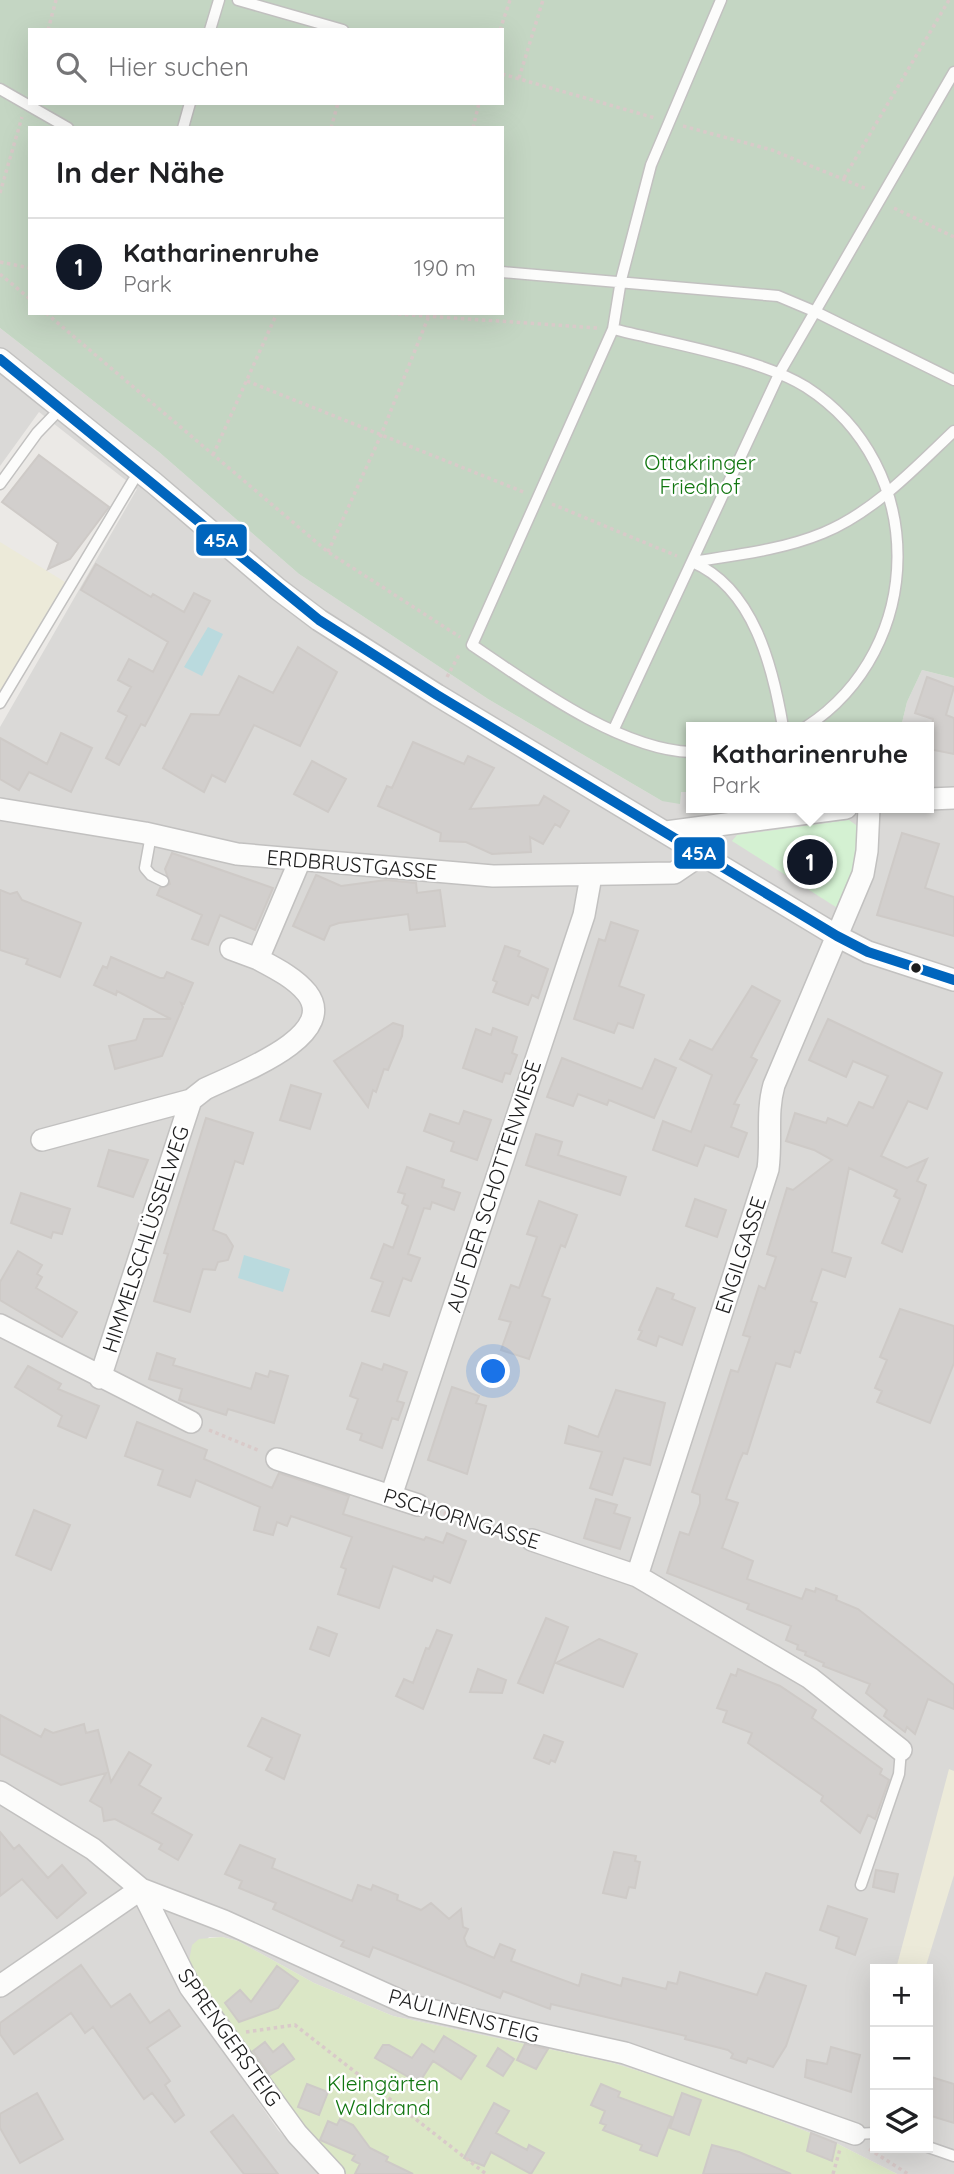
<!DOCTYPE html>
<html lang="de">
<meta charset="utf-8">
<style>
:root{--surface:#fff;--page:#f2f2f2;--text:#202124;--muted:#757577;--line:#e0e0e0;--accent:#111827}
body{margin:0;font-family:Quicksand,sans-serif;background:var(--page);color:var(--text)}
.controls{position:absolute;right:21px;bottom:21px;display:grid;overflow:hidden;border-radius:0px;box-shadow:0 7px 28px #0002}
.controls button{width:63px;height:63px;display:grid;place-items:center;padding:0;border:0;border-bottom:2px solid var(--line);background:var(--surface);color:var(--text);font:35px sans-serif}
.you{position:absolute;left:494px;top:1372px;width:24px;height:24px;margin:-18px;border:5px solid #fff;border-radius:50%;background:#1a73e8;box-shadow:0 0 0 10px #1a73e833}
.badge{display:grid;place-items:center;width:46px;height:46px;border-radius:50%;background:var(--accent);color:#fff;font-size:23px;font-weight:700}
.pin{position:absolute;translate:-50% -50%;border:4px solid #fff;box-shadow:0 2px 7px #0006}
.popup{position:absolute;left:686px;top:722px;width:248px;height:91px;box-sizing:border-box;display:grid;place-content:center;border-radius:0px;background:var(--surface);filter:drop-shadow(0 2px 5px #0005);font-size:23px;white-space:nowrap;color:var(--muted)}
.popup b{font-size:26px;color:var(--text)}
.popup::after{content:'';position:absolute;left:50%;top:100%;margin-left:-14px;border:14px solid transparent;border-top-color:var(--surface)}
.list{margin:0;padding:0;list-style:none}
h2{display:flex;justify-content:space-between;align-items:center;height:91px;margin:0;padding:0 28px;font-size:30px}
h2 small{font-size:23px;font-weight:400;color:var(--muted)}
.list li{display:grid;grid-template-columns:46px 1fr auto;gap:21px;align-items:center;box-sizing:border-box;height:98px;padding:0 28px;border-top:2px solid var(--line)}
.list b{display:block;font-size:26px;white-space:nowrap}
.list p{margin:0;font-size:23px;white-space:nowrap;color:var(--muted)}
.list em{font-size:23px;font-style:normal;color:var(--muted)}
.icon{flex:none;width:38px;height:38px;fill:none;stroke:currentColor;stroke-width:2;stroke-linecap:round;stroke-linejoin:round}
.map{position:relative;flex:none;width:954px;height:2174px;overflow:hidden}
.search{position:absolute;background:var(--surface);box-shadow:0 7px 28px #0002;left:28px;top:28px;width:476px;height:77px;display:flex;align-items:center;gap:18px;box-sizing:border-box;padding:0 24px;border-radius:0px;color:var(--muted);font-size:26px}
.panel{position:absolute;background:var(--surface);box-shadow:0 7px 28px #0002;left:28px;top:126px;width:476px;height:189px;border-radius:0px}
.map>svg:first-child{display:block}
</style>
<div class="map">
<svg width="954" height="2174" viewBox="0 0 954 2174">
<rect width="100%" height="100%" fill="#ebe9e6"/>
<path fill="#dad9d7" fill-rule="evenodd" d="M0 328 159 452 299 574 488 699 662 801 681 792H691V808H929V727H901L907 702 922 670 954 678V2174H897L836 2143 709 2093 610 2062 393 2016 314 1983 238 1941 222 1937H209L189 1961 209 2031 278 2130 322 2174H0V727L137 489 39 412 0 466ZM875 1969H928V2148H875Z"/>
<path fill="#ecead9" d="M0 542 65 582 3 691 0 689Z
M949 1769 954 1771V1875L925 1969H896Z"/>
<path fill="#dbe7c6" d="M222 1937 238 1941 314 1983 393 2016 610 2062 709 2093 836 2143 897 2174H345L309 2134 193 1976 189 1961 192 1945 199 1939Z"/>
<path fill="#c4d6c3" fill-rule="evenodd" d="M0 0H954V678L922 670 907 702 901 727H691V792H681L680 804 662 801 488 699 299 574 159 452 0 328ZM30 30H502V103H30ZM30 128H502V313H30Z"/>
<path fill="#d4f1d2" d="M849 820 860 828 855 874 839 909 732 841 737 835Z"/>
<path fill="#badade" d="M208 627 223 634 202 676 184 667Z
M244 1255 290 1269 283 1292 238 1278Z"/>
<path fill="#d2cfcd" stroke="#cecac7" stroke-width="2" d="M39 455 109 507 70 559 48 569 58 543 2 502Z
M96 564 151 597 153 594 184 612 194 593 210 601 145 726 141 724 119 765 106 758 127 716 118 711 131 687 118 680 129 659 153 672 168 642 81 590Z
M298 647 337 672 300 746 254 725 225 782 212 775 204 792 163 768 191 714 219 715 239 676 273 693Z
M927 677 954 687 946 715 954 718V754L929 749 933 719 915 713Z
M61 733 92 748 71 792 29 772 19 790 0 779V738L47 764Z
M413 742 464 764 468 756 494 768 470 809 539 805 544 796 569 811 560 827 555 824 543 844 530 837 531 852 492 854 466 842 440 841 441 833 378 806 387 786 392 788Z
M312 761 346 779 328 812 294 794Z
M902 833 939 844 925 888 954 897V936L877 915Z
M172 853 273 888 255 930 220 915 208 945 192 939 202 915 157 895 160 888 170 884 165 869Z
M316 875 341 886 386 880 416 883 417 893 440 890 445 926 410 930 408 914 339 923 330 926 324 940 293 926Z
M0 890 10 894 17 892 22 900 81 923 60 977 26 964 28 959 0 950Z
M611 922 638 931 619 986 644 995 633 1028 618 1023 614 1033 574 1019 599 939 605 941Z
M505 946 520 951 518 956 548 969 538 998 532 995 528 1005 493 992 497 982 493 980Z
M111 957 160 978H164L167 972 193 983 184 1004 181 1003 183 1007 162 1056 115 1069 109 1046 136 1040 144 1019H171L117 991 116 995 94 985 103 966 107 968Z
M752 986 780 1001 751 1057 757 1060 734 1104 739 1105 731 1127 747 1133 738 1157 705 1145 697 1166 653 1150 663 1121 691 1132 712 1075 680 1059 690 1040 712 1050Z
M828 1019 942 1073 927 1109 908 1101 881 1156 907 1168 927 1159 917 1181 926 1185 902 1252 882 1243 900 1199 894 1196 897 1190 849 1168 832 1252 851 1258 845 1277 822 1269 811 1301 817 1303 800 1353 795 1351 790 1367 776 1363 747 1454 743 1453 739 1462 726 1499 738 1503 722 1548 753 1561 747 1579 802 1599 806 1589 815 1592 816 1588 837 1596 836 1600 858 1609 954 1685V1709L928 1699 915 1734 907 1727 905 1732 884 1716 887 1710 866 1693 870 1684 823 1666 824 1663 805 1655 806 1652 797 1649 798 1645 786 1640 791 1626 747 1609 749 1604 667 1573 680 1532 689 1535 700 1503V1495L692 1492 731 1370 738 1372 750 1337 743 1335 759 1286 765 1289 776 1257 767 1254 787 1188 793 1190 832 1160 814 1150 786 1141 795 1113 826 1123 828 1118 847 1126 859 1102 873 1108 888 1076 853 1061 846 1077 809 1060Z
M393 1023 403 1026 402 1036 388 1070 384 1069 376 1092 373 1090 368 1107 334 1061Z
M493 1028 517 1037 512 1053 517 1055 510 1074 505 1073 502 1082 463 1068 476 1029 491 1035Z
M562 1058 642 1089 655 1059 676 1068 654 1118 609 1100 607 1105 578 1094 573 1106 547 1097Z
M291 1085 321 1094 310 1129 280 1120Z
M464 1111 491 1120 477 1160 451 1151 454 1142 424 1131 430 1114 459 1124Z
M206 1118 253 1133 243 1164 235 1161 213 1230 226 1235 233 1246 228 1260 218 1262 215 1270 203 1269 190 1312 154 1301 168 1254 164 1253Z
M536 1134 562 1142 558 1155 626 1177 620 1195 526 1165Z
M109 1150 148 1160 133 1197 98 1186Z
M407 1167 444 1180 442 1187 460 1193 454 1210 432 1202 430 1209 424 1208 408 1254 420 1258 411 1281 403 1278 389 1316 372 1311 383 1282 371 1278 384 1244 393 1248 408 1206 402 1203 405 1194 398 1192Z
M21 1193 70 1209 62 1234 53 1232 51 1238 11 1223Z
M695 1199 726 1210 717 1237 686 1226Z
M539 1201 577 1215 565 1247 561 1245 542 1296 550 1299 529 1359 501 1350 511 1322 499 1319 511 1285 519 1288 537 1237 527 1234Z
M18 1251 42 1265 37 1274 42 1277 36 1288 77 1312 62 1337 0 1300V1282Z
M657 1288 674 1294 672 1299 695 1308 682 1345 659 1336 656 1346 638 1339 642 1331 639 1330Z
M900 1309 954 1326V1363L930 1423 877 1402 882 1391 875 1388 887 1360 880 1357Z
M157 1353 175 1359 173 1365 251 1389 256 1373 268 1377 270 1371 288 1376 274 1423 228 1409 226 1415 179 1400 182 1389 149 1379Z
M362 1363 382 1370 384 1364 407 1372 397 1401 404 1403 398 1420 392 1418 382 1448 360 1440 362 1434 347 1429 358 1399 350 1396Z
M28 1366 61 1384 58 1389 99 1406 86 1438 58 1426 62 1416 15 1387Z
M452 1387 479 1396 476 1403 486 1406 467 1474 428 1460Z
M616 1390 665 1403 650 1465 624 1458 612 1495 590 1488 602 1452 565 1443 569 1426 598 1437Z
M137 1422 207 1450 204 1459 272 1488 279 1473 349 1496 343 1514 424 1540 426 1537 443 1543 447 1533 466 1541 450 1583 434 1576 432 1581 393 1566 379 1608 338 1594 346 1569 341 1567 352 1537 291 1516 287 1526 277 1522 273 1535 254 1530 260 1507 196 1480 190 1497 158 1485 163 1470 125 1456Z
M596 1499 617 1505 614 1513 630 1518 620 1549 584 1538Z
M34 1510 70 1525 51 1570 16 1555Z
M546 1618 568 1627 543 1693 518 1683Z
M318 1627 337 1634 329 1656 310 1649Z
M437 1630 452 1635 423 1709 396 1696 404 1679 413 1683 426 1648 429 1649Z
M599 1639 637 1654 623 1687 556 1663Z
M478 1669 506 1680 502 1693 470 1692Z
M738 1669 780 1686 816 1710 812 1718 882 1769 880 1774 889 1780 875 1819 868 1815 860 1833 821 1801 823 1796 748 1743 752 1733 723 1722 727 1711 717 1708 731 1674 736 1676Z
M0 1715 41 1737 45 1729 53 1733 84 1724 86 1733 98 1730 111 1782 129 1752 151 1765 139 1785 161 1798 152 1813 192 1835 178 1860 159 1849 162 1844 115 1819 104 1821 102 1808 90 1801 106 1773 61 1785 0 1754Z
M262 1718 300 1735 284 1779 266 1770 272 1758 248 1746Z
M544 1735 563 1742 555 1762 551 1760 549 1764 534 1758Z
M0 1832 14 1849 19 1845 48 1878 62 1865 86 1893 57 1918 22 1879 0 1896Z
M240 1845 275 1859 272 1868 352 1901 358 1885 371 1890 373 1885 398 1895 397 1900 421 1910 431 1903 449 1919 461 1909 463 1927 468 1929 464 1938 467 1946 494 1958 500 1944 515 1950 511 1961 579 1986 582 1974 621 1986 623 1978 666 1989 668 1982 677 1984 680 1972 757 1995 766 1973 806 1986 786 2046 773 2067 748 2058 746 2063 731 2058 733 2054 728 2050 685 2039 686 2036 551 2004 550 2009 503 1991 500 1998 373 1947 369 1957 341 1946 344 1941 273 1909 276 1903 239 1888 242 1881 225 1874Z
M614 1852 636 1856 635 1861 640 1862 635 1888 629 1887 626 1898 603 1893Z
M876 1870 898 1874 894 1892 873 1887Z
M828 1906 867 1919 855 1955 836 1948 839 1937 820 1930Z
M81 1965 111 2007 130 1994 150 2023 169 2010 180 2026 147 2048 170 2081 165 2085 184 2115 175 2122 152 2093 144 2099 93 2027 85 2033 71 2013 14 2054 0 2034V2023Z
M277 1966 298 1981 278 2008 239 2022 225 2003 240 1990 251 2002Z
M444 2036 476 2056 461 2079 433 2061 419 2083 375 2058 383 2045H389L412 2058 422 2044 434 2052Z
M265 2042 273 2052 283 2044 294 2059 270 2075 253 2051Z
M525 2044 548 2049 536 2069 517 2060Z
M831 2047 860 2055 851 2092 805 2077 807 2060 827 2064Z
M498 2048 514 2059 503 2076 487 2066Z
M931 2077 954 2084V2123L928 2115V2088Z
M307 2084 328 2092 319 2115 298 2107Z
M601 2084 620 2092 618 2097 672 2117 657 2156 640 2150 642 2145 603 2130 606 2125 600 2123 605 2111 591 2105Z
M37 2093 63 2139 20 2163 0 2128V2114Z
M682 2093 701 2100 689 2135 670 2128Z
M494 2103 509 2111 496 2133 527 2150 529 2145 544 2153 531 2174 491 2152 484 2166 464 2158Z
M233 2115 278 2174H244L211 2132Z
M340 2119 353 2125 370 2148 388 2157 386 2161 413 2174H355L360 2164 352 2160 355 2155 320 2140 328 2121 337 2125Z
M811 2133 836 2143 832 2161 807 2151Z
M712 2145 739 2152 791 2174H703Z"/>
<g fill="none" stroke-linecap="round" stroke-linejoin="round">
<defs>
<path id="lane" d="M238 0 343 30
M210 30 219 0
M0 89 68 128
M183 128 190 103
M502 272 778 296 816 312 954 380
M613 329C668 343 760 358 806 387 929 466 927 648 806 727
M0 484 37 433 61 408
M692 562C736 555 782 550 823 533 874 512 915 468 954 431
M692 562C754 588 773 668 783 727
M0 703 133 481
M613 731 780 372 954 72
M691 752C620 750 530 684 472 645L613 329 621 280 651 165 721 0
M151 835 145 868 151 875 163 881
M861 1885 899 1774 901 1750
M855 2134 875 2133
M928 2147 954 2156"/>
<path id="street" d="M0 359 154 483 278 589 319 620 437 695 837 936 868 952 954 980
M929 799 954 798
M0 809 145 833 237 854 493 876 674 873 702 854
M666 832 846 808
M231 949 258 959
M42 1140 191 1100 205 1089C233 1075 341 1037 307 993 295 978 275 968 258 959L300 860
M0 1325 191 1422
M100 1378 191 1100
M277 1459 418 1505
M391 1496 584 915 591 876
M532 1540 637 1576 810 1678 901 1750
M637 1576 768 1169C772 1140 766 1113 774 1085L863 874 867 851 869 808
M0 1792 93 1849 141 1889 224 1921 412 2006 625 2053 855 2134
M141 1889 190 1987 297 2134 334 2174
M0 1986 141 1889"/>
</defs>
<use href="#lane" stroke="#c2c1c0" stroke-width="13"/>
<use href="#street" stroke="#c2c1c0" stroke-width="24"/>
<path stroke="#d9cac9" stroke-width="3.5" stroke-dasharray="3.5 3.5" stroke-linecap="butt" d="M48 30 56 0
M500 30 510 0
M502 74 655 118
M519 78 543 0
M683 126 772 150 867 189
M331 128 338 103
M473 128 479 103
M844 178 949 0
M0 193 22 117
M894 208 954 237
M0 262 30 268
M0 274 30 299
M46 313 328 552 460 637
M384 313 597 328
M247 381 526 493
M213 455 277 313
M552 504 677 556
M328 552 381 435 430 313
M447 677 460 653
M209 1430 260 1451
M437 1511 514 1534
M246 2032 295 2025 486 2174
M869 2149 908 2174
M833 2174 840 2149"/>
<use href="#lane" stroke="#fcfcfb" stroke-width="10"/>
<use href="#street" stroke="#fcfcfb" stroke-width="21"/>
<defs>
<path id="bus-1" d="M0 359 319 620 437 695 837 936 868 952 954 980"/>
</defs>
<use href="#bus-1" stroke="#fff" stroke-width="16"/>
<use href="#bus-1" stroke="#0065bd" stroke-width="10"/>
</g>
<circle fill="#1d1d1d" stroke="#fff" stroke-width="2.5" cx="916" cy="968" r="6"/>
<g text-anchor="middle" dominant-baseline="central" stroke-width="5" stroke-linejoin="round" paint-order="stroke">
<g font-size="21" fill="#117610" stroke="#fff">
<text x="700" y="462">Ottakringer<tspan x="700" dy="24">Friedhof</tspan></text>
<text x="383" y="2083">Kleingärten<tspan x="383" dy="24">Waldrand</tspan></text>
</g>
<g font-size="21" fill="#1d1d1d" stroke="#fff">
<text transform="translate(352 864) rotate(5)">ERDBRUSTGASSE</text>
<text transform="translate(493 1186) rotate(-72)">AUF DER SCHOTTENWIESE</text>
<text transform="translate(145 1239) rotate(-72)">HIMMELSCHLÜSSELWEG</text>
<text transform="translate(740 1255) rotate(-72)">ENGILGASSE</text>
<text transform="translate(462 1518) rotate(17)">PSCHORNGASSE</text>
<text transform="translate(464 2015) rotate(15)">PAULINENSTEIG</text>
<text transform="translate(230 2037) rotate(55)">SPRENGERSTEIG</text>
</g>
</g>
<g stroke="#fff" stroke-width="2.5">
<rect x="195" y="523" width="53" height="34" rx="7" fill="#0065bd"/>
<rect x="673" y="836" width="53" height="34" rx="7" fill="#0065bd"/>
</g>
<g font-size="19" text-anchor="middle" font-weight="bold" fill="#fff">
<text x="221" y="547">45A</text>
<text x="699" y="860">45A</text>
</g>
</svg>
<div class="controls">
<button>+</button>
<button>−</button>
<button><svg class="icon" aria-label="layers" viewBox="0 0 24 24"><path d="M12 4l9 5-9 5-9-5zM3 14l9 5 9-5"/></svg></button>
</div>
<div class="you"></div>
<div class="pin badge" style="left:810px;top:862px">1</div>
<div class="popup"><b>Katharinenruhe</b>Park</div>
<div class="search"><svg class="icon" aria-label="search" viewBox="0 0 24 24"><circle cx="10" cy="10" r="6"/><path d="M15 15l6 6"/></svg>Hier suchen</div>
<section class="panel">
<h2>In der Nähe<small></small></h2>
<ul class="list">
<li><span class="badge">1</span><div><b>Katharinenruhe</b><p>Park</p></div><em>190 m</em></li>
</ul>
</section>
</div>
